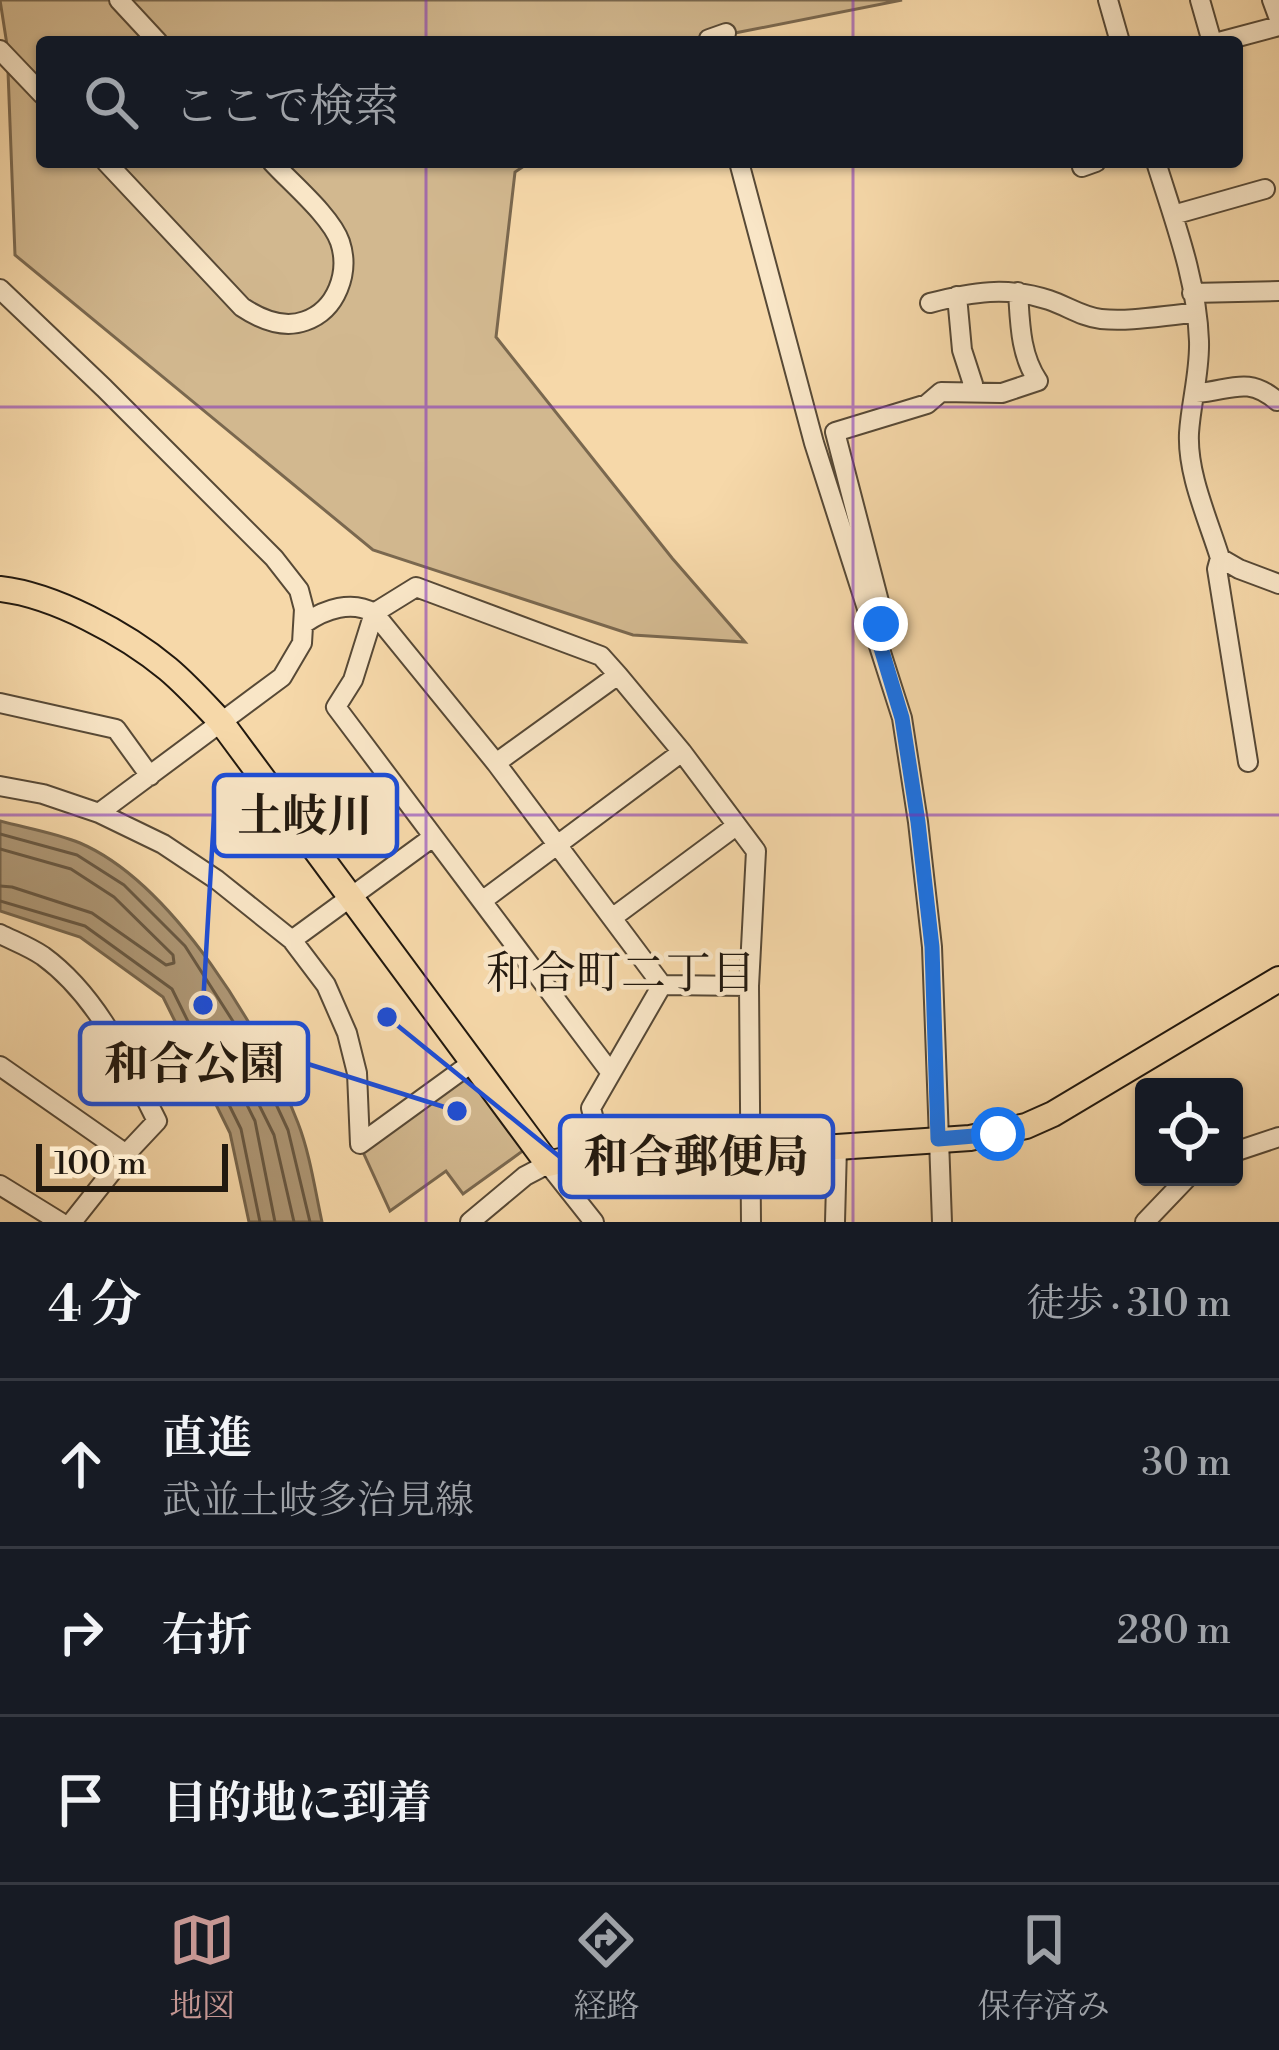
<!DOCTYPE html>
<html lang="ja">
<meta charset="utf-8">
<style>
:root{--surface:#171b24;--page:#20242c;--text:#f1f3f6;--muted:#9ea1a6;--line:#363941;--accent:#c59692}
body{margin:0;font-family:"Libre Bodoni","Noto Serif JP",serif;background:var(--page);color:var(--text)}
.controls{position:absolute;right:36px;bottom:36px;display:grid;overflow:hidden;border-radius:12px;box-shadow:0 3px 9px #0004}
.controls button{width:108px;height:108px;display:grid;place-items:center;padding:0;border:0;border-bottom:3px solid var(--line);background:var(--surface);color:var(--text);font:60px sans-serif}
.scale{position:absolute;left:36px;bottom:30px;width:192px;box-sizing:border-box;padding-left:12px;border:6px solid #22190f;border-top:0;font-size:33px;line-height:42px;white-space:nowrap;color:#22190f;-webkit-text-stroke:9px #f9e6c7;paint-order:stroke}
.stop{position:absolute;width:36px;height:36px;margin:-27px;border:9px solid #1a73e8;border-radius:50%;background:#fff}
.stop.end{background:#1a73e8;border-color:#fff;box-shadow:0 3px 12px #0008}
.list{margin:0;padding:0;list-style:none}
h2{display:flex;justify-content:space-between;align-items:center;height:156px;margin:0;padding:0 48px;font-size:51px}
h2 small{font-size:39px;font-weight:400;color:var(--muted)}
.list li{display:grid;grid-template-columns:78px 1fr auto;gap:36px;align-items:center;box-sizing:border-box;height:168px;padding:0 48px;border-top:3px solid var(--line)}
.list b{display:block;font-size:45px;white-space:nowrap}
.list p{margin:0;font-size:39px;white-space:nowrap;color:var(--muted)}
.list em{font-size:39px;font-style:normal;color:var(--muted)}
.icon{flex:none;width:66px;height:66px;fill:none;stroke:currentColor;stroke-width:2;stroke-linecap:round;stroke-linejoin:round}
.map{position:relative;flex:none;width:1279px;height:1222px;overflow:hidden}
.search{position:absolute;background:var(--surface);box-shadow:0 3px 9px #0004;left:36px;right:36px;top:36px;height:132px;display:flex;align-items:center;gap:30px;box-sizing:border-box;padding:0 42px;border-radius:12px;color:var(--muted);font-size:45px}
.sheet{height:660px;background:var(--surface)}
nav{display:flex;justify-content:space-around;align-items:center;box-sizing:border-box;height:168px;border-top:3px solid var(--line);background:var(--surface);font-size:33px;color:var(--muted)}
nav a{display:grid;justify-items:center;gap:6px}
nav .on{color:var(--accent)}
.map>svg:first-child{display:block}
</style>
<div class="map">
<svg width="1279" height="1222" viewBox="0 0 1279 1222">
<rect width="100%" height="100%" fill="#f6d8a9"/>
<filter id="stains"><feTurbulence type="fractalNoise" baseFrequency=".00167" numOctaves="4"/><feColorMatrix values="0 0 0 0 .2 0 0 0 0 .09 0 0 0 0 .02 0 0 0 .5 -.17"/></filter>
<radialGradient id="worn" r=".72"><stop offset=".6" stop-color="#630" stop-opacity="0"/><stop offset="1" stop-color="#630" stop-opacity=".3"/></radialGradient>
<path fill="#d2b88f" stroke="#7a684f" stroke-width="3" d="M0 0H902L735 33 720 42H42V162H530L515 172 496 337 672 558 745 642 633 635 373 550 15 255 7 45Z
M470 1072 524 1150 463 1194 446 1171 390 1211 363 1152Z"/>
<path fill="#ae9775" stroke="#76654c" stroke-width="3" d="M0 821C26 828 56 833 80 843 173 883 263 1032 298 1123 310 1154 315 1190 322 1222H249L230 1133 163 997 80 937 0 911Z"/>
<g fill="none" stroke-linecap="round" stroke-linejoin="round">
<path stroke="#685842" stroke-width="3" d="M0 834 77 855 124 885 185 946 250 1048 288 1130 310 1222
M0 849 71 869 114 897 173 955 174 963 166 965 92 913 12 887 0 886
M0 901 85 926 172 989 241 1129 260 1222
M275 1222 255 1121 219 1048 223 1040 228 1042 274 1135 294 1222"/>
<defs>
<path id="minor" d="M119 0 158 42
M1108 0 1120 42
M1200 0 1212 42
M1272 0 1279 19
M709 42V39L726 33
M1219 42 1279 26
M0 50 42 94
M106 162 242 307C260 319 283 329 305 321 337 310 350 272 340 242 331 216 291 183 272 162
M739 162 814 443 902 718 918 822 932 947 942 1222
M1156 162C1174 220 1197 280 1199 341 1200 372 1191 402 1189 433 1187 474 1208 519 1220 558L1239 569 1279 584
M1082 167 1096 162
M1173 215 1265 189
M0 289 104 388 274 558 299 590 304 609 302 643 282 677 99 813
M1192 293 1279 291
M957 296 962 350 973 384 972 392
M930 303C972 292 1007 286 1049 300 1067 306 1082 317 1101 319 1132 322 1165 315 1195 313
M1196 393C1230 391 1247 375 1277 401
M1220 558 1217 569 1248 762
M305 623C325 609 352 600 374 613L496 763 662 985
M879 626 883 617 835 432 927 404 941 392 1002 393 1038 381C1020 355 1020 322 1018 292
M0 703 116 729 150 776
M496 763 618 675 682 752 756 851 749 986 751 1222
M0 786 43 794 99 813 163 844 217 880 292 940 326 985 347 1033 357 1073 360 1144 473 1062
M482 901 682 752
M612 918 736 826
M0 934C14 941 30 947 43 956 98 996 127 1062 157 1121L126 1154 72 1222
M292 940 433 837
M662 985 749 986
M0 1066 126 1154
M611 1073 336 707 353 680 374 613 416 587 601 656 618 675
M602 1152 591 1108 662 985
M1234 1152 1279 1137
M0 1185 60 1222
M470 1222 525 1176 548 1164 594 1222
M835 1222 837 1147
M1145 1222 1188 1177"/>
<path id="major" d="M0 589C54 595 126 634 168 669 187 685 204 704 221 722L548 1164 622 1146 837 1147 970 1138 1026 1126 1053 1114 1279 979"/>
</defs>
<use href="#minor" stroke="#574936" stroke-width="22"/>
<use href="#major" stroke="#22190f" stroke-width="28"/>
<use href="#minor" stroke="#f9e6c7" stroke-width="18"/>
<use href="#major" stroke="#f6d8a9" stroke-width="24"/>
</g>
<g fill="none" stroke-linecap="round" stroke-linejoin="round">
<path stroke="#1a73e8" stroke-width="15" d="M881 624 875 628 902 718 918 822 932 947 938 1139 998 1134"/>
</g>
<path fill="none" stroke="#7b2cbf" stroke-width="3" stroke-opacity="0.55" d="M426 0V42M853 0V42M426 162V1222M853 162V1222M0 407H1279M0 815H1279"/>
<g text-anchor="middle" dominant-baseline="central" stroke-width="9" stroke-linejoin="round" paint-order="stroke">
<g font-size="45" fill="#22190f" stroke="#f9e6c7">
<text x="621" y="974">和合町二丁目</text>
</g>
</g>
<path fill="none" stroke="#1d4ed8" stroke-width="4.5" d="M203 1005L214 816M457 1111L308 1064M387 1017L560 1157"/>
<g fill="#1d4ed8" stroke="#f9e6c7" stroke-width="4.5">
<circle cx="203" cy="1005" r="12"/>
<circle cx="457" cy="1111" r="12"/>
<circle cx="387" cy="1017" r="12"/>
</g>
<g fill="#f9e6c7" stroke="#1d4ed8" stroke-width="4.5">
<rect x="214" y="775" width="183" height="81" rx="12"/>
<rect x="80" y="1023" width="228" height="81" rx="12"/>
<rect x="560" y="1116" width="273" height="81" rx="12"/>
</g>
<g font-size="45" text-anchor="middle" font-weight="bold" fill="#22190f">
<text x="305" y="831">土岐川</text>
<text x="194" y="1079">和合公園</text>
<text x="696" y="1172">和合郵便局</text>
</g>
<rect width="100%" height="100%" filter="url(#stains)"/>
<rect width="100%" height="100%" fill="url(#worn)"/>
</svg>
<div class="controls">
<button><svg class="icon" aria-label="locate" viewBox="0 0 24 24"><circle cx="12" cy="12" r="6"/><path d="M12 2v4M12 18v4M2 12h4M18 12h4"/></svg></button>
</div>
<div class="scale">100 m</div>
<div class="stop" style="left:998px;top:1134px"></div>
<div class="stop end" style="left:881px;top:624px"></div>
<div class="search"><svg class="icon" aria-label="search" viewBox="0 0 24 24"><circle cx="10" cy="10" r="6"/><path d="M15 15l6 6"/></svg>ここで検索</div>
</div>
<section class="sheet">
<h2>4 分<small>徒歩 · 310 m</small></h2>
<ul class="list">
<li><svg class="icon" aria-label="ahead" viewBox="0 0 24 24"><path d="M12 20V5M6 11l6-6 6 6"/></svg><div><b>直進</b><p>武並土岐多治見線</p></div><em>30 m</em></li>
<li><svg class="icon" aria-label="right" viewBox="0 0 24 24"><path d="M7 20v-9h11M14 6l5 5-5 5"/></svg><div><b>右折</b></div><em>280 m</em></li>
<li><svg class="icon" aria-label="arrive" viewBox="0 0 24 24"><path d="M6 21V4h12l-3 4 3 4H6"/></svg><div><b>目的地に到着</b></div></li>
</ul>
</section>
<nav>
<a class="on"><svg class="icon" aria-label="map" viewBox="0 0 24 24"><path d="M3 6l6-2 6 2 6-2v14l-6 2-6-2-6 2zM9 4v14M15 6v14"/></svg>地図</a>
<a><svg class="icon" aria-label="directions" viewBox="0 0 24 24"><path d="M12 3l9 9-9 9-9-9zM9 14v-3h6M13 9l2 2-2 2"/></svg>経路</a>
<a><svg class="icon" aria-label="saved" viewBox="0 0 24 24"><path d="M7 4h10v16l-5-4-5 4z"/></svg>保存済み</a>
</nav>
